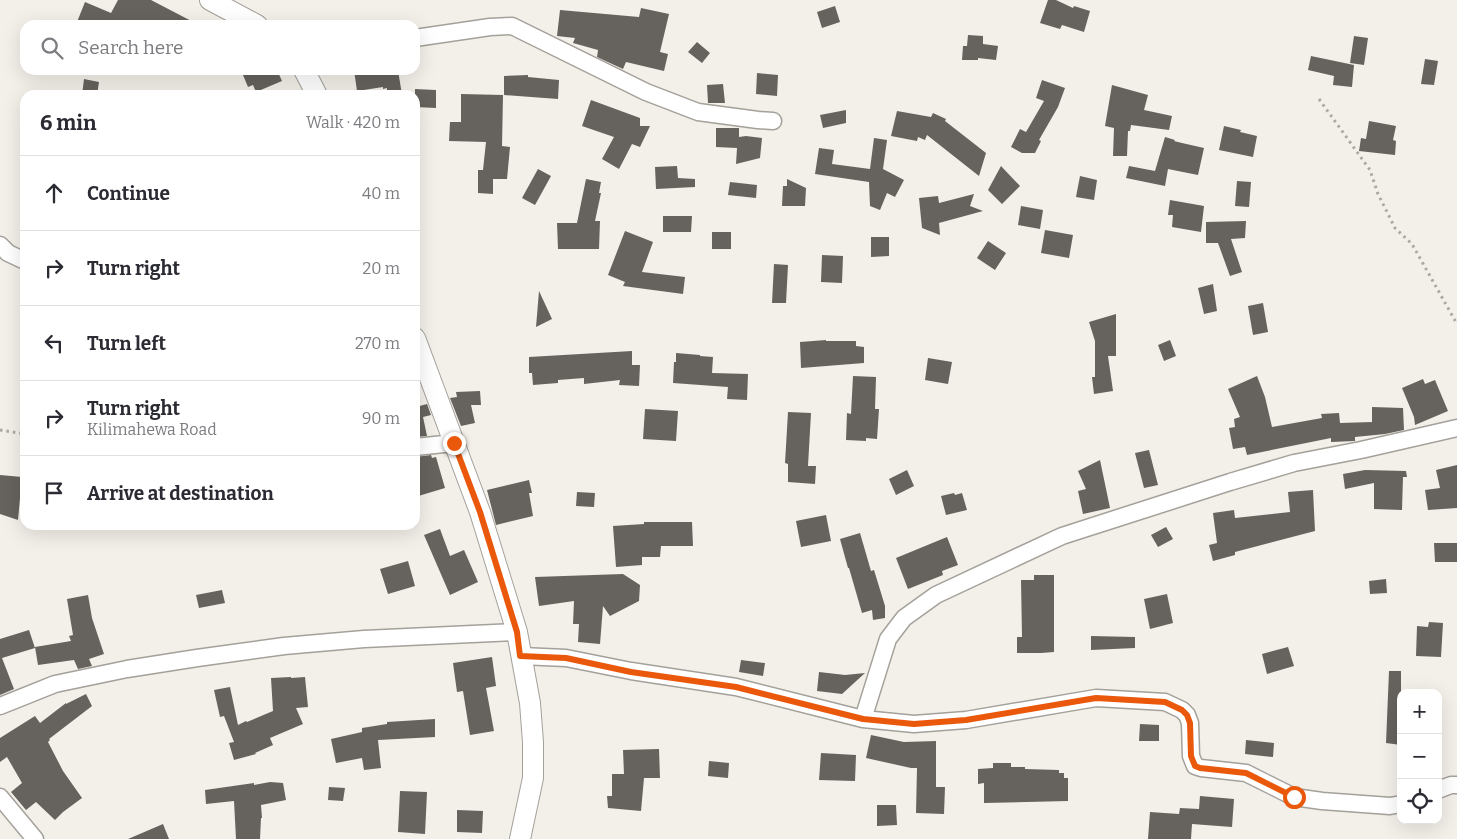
<!DOCTYPE html>
<meta charset="utf-8">
<style>
:root{--surface:#fff;--page:#f2f2f3;--text:#2b2b33;--muted:#7c7c81;--line:#e1e1e2}
body{margin:0;font-family:Bitter,serif;background:var(--page);color:var(--text)}
.controls{position:absolute;right:15px;bottom:15px;display:grid;overflow:hidden;border-radius:10px;box-shadow:0 5px 20px #0002}
.controls button{width:45px;height:45px;display:grid;place-items:center;padding:0;border:0;border-bottom:1px solid var(--line);background:var(--surface);color:var(--text);font:25px sans-serif}
.stop{position:absolute;width:15px;height:15px;margin:-11px;border:4px solid #ea580c;border-radius:50%;background:#fff}
.stop.end{background:#ea580c;border-color:#fff;box-shadow:0 1px 5px #0008}
.list{margin:0;padding:0;list-style:none}
h2{display:flex;justify-content:space-between;align-items:center;height:65px;margin:0;padding:0 20px;font-size:21px}
h2 small{font-size:16px;font-weight:400;color:var(--muted)}
.list li{display:grid;grid-template-columns:32px 1fr auto;gap:15px;align-items:center;box-sizing:border-box;height:75px;padding:0 20px;border-top:1px solid var(--line)}
.list b{display:block;font-size:19px;white-space:nowrap}
.list p{margin:0;font-size:16px;white-space:nowrap;color:var(--muted)}
.list em{font-size:16px;font-style:normal;color:var(--muted)}
.icon{flex:none;width:28px;height:28px;fill:none;stroke:currentColor;stroke-width:2;stroke-linecap:round;stroke-linejoin:round}
.map{position:relative;flex:none;width:1457px;height:839px;overflow:hidden}
.search{position:absolute;background:var(--surface);box-shadow:0 5px 20px #0002;left:20px;top:20px;width:400px;height:55px;display:flex;align-items:center;gap:12px;box-sizing:border-box;padding:0 18px;border-radius:15px;color:var(--muted);font-size:19px}
.panel{position:absolute;background:var(--surface);box-shadow:0 5px 20px #0002;left:20px;top:90px;width:400px;height:440px;border-radius:15px}
.map>svg:first-child{display:block}
</style>
<div class="map">
<svg width="1457" height="839" viewBox="0 0 1457 839">
<rect width="100%" height="100%" fill="#f3efe9"/>
<path fill="#66625d" d="M118 0H151L199 25H85L77 22 85 2 111 13Z
M1048 0H1056L1073 8 1074 6 1090 11 1084 32 1062 25 1060 29 1040 23Z
M835 6 840 22 822 28 817 12Z
M641 8 669 14 660 52 668 54 664 71 626 62 623 69 597 57 598 50 573 43 575 38 557 36 560 10 639 17Z
M968 35 983 36V44L998 46 996 60 978 58V60H962L963 46H967Z
M1354 36 1368 38 1364 65 1350 63Z
M697 42 710 53 702 63 688 52Z
M1311 56 1354 65 1352 87 1333 85 1334 76 1308 70Z
M1425 59 1438 61 1434 85 1421 84Z
M254 70H277L282 81 256 92 253 85 248 87 243 75Z
M354 70H398L402 95H387V88L383 89V87L357 91Z
M757 73 778 75 777 96 756 94Z
M528 75V77L559 80 558 99 504 95V76Z
M84 79 99 82 97 95H82Z
M1042 80 1065 88 1058 107 1039 140 1041 141 1035 153H1022L1011 147 1020 129 1026 132 1044 101 1036 98Z
M723 84 725 103H708L707 85Z
M1112 85 1148 95 1144 110 1172 116 1169 130 1131 125 1130 131H1128L1127 156H1113L1114 128 1105 126Z
M415 89 436 90V108L415 107Z
M461 94 503 95 502 146 510 147 507 179H493V194L478 193V170H483L486 142 449 141 450 122H461Z
M591 100 640 118V126H650L640 147 632 144 619 169 602 159 614 137 582 126Z
M846 110V123L823 128 820 115Z
M897 111 931 117 933 113 946 119 945 121 986 153 979 176 927 135 925 140 918 137 917 141 891 136Z
M1369 121 1396 126 1393 140 1396 141 1395 155 1359 151 1361 138 1366 139Z
M1224 126 1241 130 1240 132 1257 136 1253 157 1219 150Z
M716 128H739V137L746 136 762 138 760 158 736 164 737 148 716 147Z
M1165 137 1175 140 1174 141 1182 143 1204 148 1198 175 1168 169 1165 186 1126 178 1129 166 1155 171Z
M874 138 887 140 883 169 904 180 895 197 887 193 880 210 870 206 869 182 815 174 819 148 834 150 832 164 870 169Z
M677 166 678 178 695 179V187L656 189 655 167Z
M1001 166 1020 186 1002 204 988 190Z
M538 169 551 176 535 205 522 198Z
M1080 176 1097 180 1094 200 1076 197Z
M586 179 601 182 599 193H601L595 221H600L599 249H558L557 223H577Z
M787 179 806 188 805 206H782L783 186H787Z
M1237 181 1251 182 1249 207 1235 206Z
M730 182 757 185 756 198 728 195Z
M974 194 970 206 983 211 939 223 940 235 922 228 919 198 938 196 939 203Z
M1170 200 1204 206 1201 232 1172 227 1173 215H1168Z
M1021 206 1043 210 1040 229 1018 225Z
M663 216H692L691 232H663Z
M1246 221 1245 238 1231 239 1242 272 1230 276 1218 243H1206V222Z
M1045 230 1073 235 1069 258 1041 253Z
M625 231 653 242 642 272 685 277 683 294 623 286 625 282 608 275Z
M712 232H731V249H712Z
M871 237H889V256L871 257Z
M988 241 1006 253 995 270 977 258Z
M822 255 843 256 842 283 821 282Z
M774 264 788 265 786 303H772Z
M1213 284 1217 311 1204 314 1198 288Z
M539 291 552 319 536 327Z
M1263 303 1268 332 1253 335 1248 306Z
M1116 314V356H1108L1113 391 1094 394 1092 377H1095V341L1089 322Z
M826 340V341H856V346L864 347V363L801 368 800 342Z
M1170 340 1176 356 1164 361 1158 345Z
M632 351V365H640L639 386 619 385 620 380 584 384V378L558 380V383L533 385 532 373H529V357Z
M676 353 700 355V356L713 357 712 373 748 374 747 400 727 399 728 387 673 383 674 362H676Z
M928 358 952 362 948 384 925 380Z
M853 376 876 377 875 409H879L877 439 866 438V441L846 440 847 413 851 414Z
M1257 376 1265 397 1272 427 1322 418 1321 414 1339 413 1340 423 1372 422V407L1403 408 1404 430 1385 434 1355 437V441L1331 442V438L1247 455 1245 447 1233 449 1229 428 1235 427 1234 419 1240 417 1228 389Z
M1423 379 1425 384 1435 380 1448 411 1415 425 1414 417 1402 388Z
M480 391 481 405H471L475 423 461 426 450 398 457 397 456 392Z
M427 404 431 415 423 417 427 436 415 437 416 407Z
M645 409 678 411 676 441 643 439Z
M788 412 811 413 808 466H816L815 484 788 482V464L785 463Z
M1149 450 1158 485 1144 488 1135 453Z
M431 455 432 458 436 457 445 488 415 497V457Z
M1100 460 1110 508 1083 514 1078 491 1086 489 1078 471Z
M1457 465V508L1428 510 1425 490 1440 488 1436 470Z
M907 470 914 486 896 495 889 479Z
M1365 470 1406 471 1407 477H1403L1402 510 1374 509V483L1345 489 1343 474Z
M0 475 22 477 18 520 0 514Z
M529 480 532 493H529L533 516 496 525 487 490Z
M1313 490 1315 531 1235 552V555L1213 561 1209 545 1217 543 1213 513 1234 510 1235 518 1290 512 1288 492Z
M577 492 595 493 594 507 576 506Z
M954 493 955 495 962 493 967 510 946 515 941 496Z
M826 515 831 541 801 547 796 521Z
M644 522H692L693 546H661L660 557H642V565L616 567 613 526 644 524Z
M1166 527 1173 539 1158 547 1151 535Z
M440 529 450 556 464 550 478 582 450 595 424 535Z
M860 533 871 571 874 570 885 606V618L873 620 872 610 862 613 849 568H848L840 539Z
M947 537 958 565 942 571 943 575 908 589 896 558Z
M1434 543H1457V562H1435Z
M408 561 415 586 388 594 380 569Z
M623 574 640 585 639 601 610 616 603 606 600 644 578 642 579 624H573L574 601 539 606 535 577Z
M1034 575H1054V652L1041 653H1017V637H1022L1021 580H1034Z
M1386 579 1387 593 1370 594 1369 581Z
M222 590 225 603 199 608 196 595Z
M1167 594 1173 623 1150 629 1144 599Z
M88 595 92 618 104 654 89 659 92 666 78 669 74 660 38 665 35 647 71 641 69 636 73 635 67 599Z
M1429 622 1443 623 1441 657 1416 656 1417 626 1428 627Z
M29 630 35 648 2 658 14 689 0 695V639Z
M1091 636 1135 637V648L1091 650Z
M1288 647 1294 666 1267 674 1262 654Z
M492 657 496 686 486 688 494 731 470 735 463 691 457 692 453 663Z
M741 660 765 663 763 676 739 672Z
M1389 671H1401V745L1386 743Z
M819 672 845 675 865 673 842 694 817 691Z
M291 677V678L305 677 308 707 296 708 303 724 270 738 273 745 255 753 256 754 234 760 229 743 234 742 224 716 220 717 214 690 230 687 238 725 246 721 247 722 273 711 271 678Z
M86 694 92 706 49 739 50 740 48 742 63 771 82 798 63 812 55 820 36 802 26 810 11 792 22 783 7 757 0 762V738L35 716 40 723 66 703V704Z
M435 719V737L378 740 381 768 364 770 362 758 336 763 331 739 362 732V728L387 724V722Z
M1140 724 1159 725V741H1139Z
M871 735 904 742 936 741V787H945L944 814 916 813 917 768H911L866 758Z
M1246 740 1274 743 1273 757 1245 754Z
M659 749 660 778H644L641 811 608 808 607 796H612V774H624L623 750Z
M821 753 856 755 855 781 819 780Z
M709 761 729 763 728 778 708 776Z
M993 763H1011V767H1025V769L1059 770V773H1064V778H1068V801L984 803V783L978 784V769L993 768Z
M270 782 283 783 286 800 261 805 262 818H261L260 839H236L234 801 206 804 205 790 254 783V785Z
M329 787 345 788 343 801 328 800Z
M400 791 427 792 425 834 398 832Z
M1200 796 1234 799 1232 827 1192 824 1191 839H1148L1150 812 1179 814 1180 808 1199 809Z
M877 805H896L897 825 877 826Z
M457 810 483 811 482 833 457 832Z
M163 824 169 839H128Z"/>
<g fill="none" stroke-linecap="round" stroke-linejoin="round">
<defs>
<path id="minor" d="M415 38 490 27 512 26 646 92 698 112 758 120 773 121
M0 245 8 253 25 261
M415 447 454 443
M521 656 566 658 631 671 736 687 863 719 914 724 966 720 1096 698 1165 702 1182 710 1187 715 1190 723 1191 756 1195 766 1201 768 1246 773 1294 797 1322 801 1390 806 1401 804
M0 706 55 684 127 669 197 658 284 646 364 639 517 632
M863 719 888 639 904 618 936 595 1062 536 1230 482 1294 463 1361 450 1457 428
M1438 790 1451 785H1457
M0 797 35 839"/>
<path id="tertiary" d="M210 0 257 25
M304 70 317 95
M415 338 480 512 517 632 530 703 533 742V778L520 839"/>
</defs>
<use href="#minor" stroke="#a4a09a" stroke-width="19"/>
<use href="#tertiary" stroke="#a4a09a" stroke-width="22"/>
<path stroke="#aca9a4" stroke-width="3" stroke-dasharray="2.5 4" stroke-linecap="butt" d="M1319 99 1370 170 1378 194 1395 228 1412 244 1457 324
M0 430 25 434"/>
<use href="#minor" stroke="#fff" stroke-width="16"/>
<use href="#tertiary" stroke="#fff" stroke-width="20"/>
</g>
<g fill="none" stroke-linecap="round" stroke-linejoin="round">
<path stroke="#ea580c" stroke-width="6" d="M454 443 480 512 517 632 520 656 566 658 631 672 736 687 863 719 914 724 966 720 1096 698 1165 702 1182 710 1187 715 1190 723 1191 756 1195 766 1200 768 1246 773 1294 797"/>
</g>
</svg>
<div class="controls">
<button>+</button>
<button>−</button>
<button><svg class="icon" aria-label="locate" viewBox="0 0 24 24"><circle cx="12" cy="12" r="6"/><path d="M12 2v4M12 18v4M2 12h4M18 12h4"/></svg></button>
</div>
<div class="stop" style="left:1294px;top:797px"></div>
<div class="stop end" style="left:454px;top:443px"></div>
<div class="search"><svg class="icon" aria-label="search" viewBox="0 0 24 24"><circle cx="10" cy="10" r="6"/><path d="M15 15l6 6"/></svg>Search here</div>
<section class="panel">
<h2>6 min<small>Walk · 420 m</small></h2>
<ul class="list">
<li><svg class="icon" aria-label="ahead" viewBox="0 0 24 24"><path d="M12 20V5M6 11l6-6 6 6"/></svg><div><b>Continue</b></div><em>40 m</em></li>
<li><svg class="icon" aria-label="right" viewBox="0 0 24 24"><path d="M7 20v-9h11M14 6l5 5-5 5"/></svg><div><b>Turn right</b></div><em>20 m</em></li>
<li><svg class="icon" aria-label="left" viewBox="0 0 24 24"><path d="M17 20v-9H6M10 6l-5 5 5 5"/></svg><div><b>Turn left</b></div><em>270 m</em></li>
<li><svg class="icon" aria-label="right" viewBox="0 0 24 24"><path d="M7 20v-9h11M14 6l5 5-5 5"/></svg><div><b>Turn right</b><p>Kilimahewa Road</p></div><em>90 m</em></li>
<li><svg class="icon" aria-label="arrive" viewBox="0 0 24 24"><path d="M6 21V4h12l-3 4 3 4H6"/></svg><div><b>Arrive at destination</b></div></li>
</ul>
</section>
</div>
